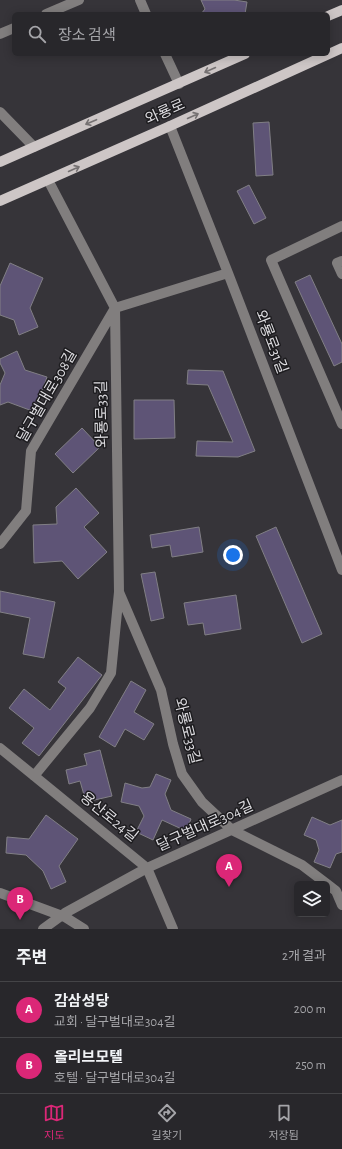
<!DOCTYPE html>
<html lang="ko">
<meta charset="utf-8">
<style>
:root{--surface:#28272b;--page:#302f33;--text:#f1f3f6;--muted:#a5a5a9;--line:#444447;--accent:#db2777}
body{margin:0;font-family:"Alegreya Sans","Noto Sans KR",sans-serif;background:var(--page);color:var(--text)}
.controls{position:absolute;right:12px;bottom:12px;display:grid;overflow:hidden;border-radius:6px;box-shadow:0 2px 10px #0003}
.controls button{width:36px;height:36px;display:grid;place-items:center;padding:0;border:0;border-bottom:1px solid var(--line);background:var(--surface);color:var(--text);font:20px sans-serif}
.you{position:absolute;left:233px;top:555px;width:14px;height:14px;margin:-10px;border:3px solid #fff;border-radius:50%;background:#1a73e8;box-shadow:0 0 0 6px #1a73e833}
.badge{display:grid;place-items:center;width:26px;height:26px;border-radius:50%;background:var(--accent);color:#fff;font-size:13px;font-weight:700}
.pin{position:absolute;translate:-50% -33px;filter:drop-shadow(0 1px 2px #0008)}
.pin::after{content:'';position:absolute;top:21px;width:14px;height:12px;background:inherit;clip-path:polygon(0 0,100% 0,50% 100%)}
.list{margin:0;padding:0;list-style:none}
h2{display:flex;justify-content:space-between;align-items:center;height:52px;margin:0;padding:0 16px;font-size:17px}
h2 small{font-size:13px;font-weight:400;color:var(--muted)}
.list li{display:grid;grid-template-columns:26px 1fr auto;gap:12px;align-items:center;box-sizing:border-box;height:56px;padding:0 16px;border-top:1px solid var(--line)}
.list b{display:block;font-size:15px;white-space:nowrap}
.list p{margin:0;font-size:13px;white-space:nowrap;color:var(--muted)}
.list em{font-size:13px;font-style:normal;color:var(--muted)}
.icon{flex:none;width:22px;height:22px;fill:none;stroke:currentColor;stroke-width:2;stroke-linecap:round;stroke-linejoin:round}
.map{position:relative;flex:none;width:342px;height:929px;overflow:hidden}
.search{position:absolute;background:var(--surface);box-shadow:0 2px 10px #0003;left:12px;right:12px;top:12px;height:44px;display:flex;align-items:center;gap:10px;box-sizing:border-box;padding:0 14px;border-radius:6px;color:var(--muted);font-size:15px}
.sheet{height:164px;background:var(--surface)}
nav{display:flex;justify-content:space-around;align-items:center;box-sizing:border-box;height:56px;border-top:1px solid var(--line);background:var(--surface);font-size:11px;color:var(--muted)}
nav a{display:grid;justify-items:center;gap:2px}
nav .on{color:var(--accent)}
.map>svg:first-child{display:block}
</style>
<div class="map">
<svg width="342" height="929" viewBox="0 0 342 929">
<rect width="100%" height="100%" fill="#363439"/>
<path fill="#5e5476" stroke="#817f85" d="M201 0H234L247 2 245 14H201L205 9Z
M269 122 273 175 256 176 253 123Z
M249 185 266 218 254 224 237 191Z
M10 263 43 278 30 308 38 327 19 335 14 320 0 315V286Z
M310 275 342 344V362L334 366 295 282Z
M17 351 25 370 47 377 35 412 8 402 0 405V385L5 373 0 363V359Z
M188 370 223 371 255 451 238 457 196 456 197 441 233 442 208 385 187 384Z
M134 400H174L175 438 134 439Z
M82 428 100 447 73 473 55 454Z
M76 488 99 513 84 527 107 552 78 579 62 561 34 563 33 525 57 524 56 507Z
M199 527 203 552 172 557 170 545 152 548 150 535Z
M276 527 322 634 302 643 256 536Z
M155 572 164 618 151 621 141 574Z
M0 591 55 602 44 658 23 654 30 618 0 612Z
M236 595 241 629 205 635 203 623 188 625 184 603Z
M78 657 102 675 39 756 22 743 34 728 9 708 24 689 50 710 66 688 58 682Z
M131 681 146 690 134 712 154 724 144 740 125 729 115 747 99 737Z
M100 750 112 796 86 802 80 781 69 784 66 770 87 765 84 754Z
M156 774 171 780 165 794 171 810 191 819 186 831 162 820 153 840 136 832 144 816 139 806 121 802 125 783 142 788 150 787Z
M46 815 78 839 59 866 66 882 51 889 43 871 26 855 6 853 7 837 29 839Z
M312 817 330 825 342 820V852L336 854 330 868 314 862 319 850 316 840 304 835Z"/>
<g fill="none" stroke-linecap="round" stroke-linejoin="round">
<path stroke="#817e7e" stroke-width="10" d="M140 0 146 14
M46 14 79 0
M0 34 14 28
M165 54 179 84
M0 112 34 147
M170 126 228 273 342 570
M48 180 115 308 119 592 161 690 173 744 182 774 202 802 232 830 302 865 327 884
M342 226 271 260 342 424
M342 261 337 263 342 274
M115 308 228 273
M0 544 26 511 31 451 115 308
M0 748 147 868 173 929
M34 776 90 708 111 673 119 592
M327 884 336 891 342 905
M0 893 65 917 84 929
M43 929 65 913 147 868 342 780"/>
<path stroke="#cdc6c6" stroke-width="10" d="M328 16 342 10
M0 162 245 54
M0 201 170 126 342 48"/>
</g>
<defs><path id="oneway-shaft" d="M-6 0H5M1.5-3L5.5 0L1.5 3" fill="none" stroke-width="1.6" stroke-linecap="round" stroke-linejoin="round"/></defs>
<g stroke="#757172">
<use href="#oneway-shaft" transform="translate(210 70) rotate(156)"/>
<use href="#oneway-shaft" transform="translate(193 116) rotate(-24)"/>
<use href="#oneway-shaft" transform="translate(91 122) rotate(157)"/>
<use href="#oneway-shaft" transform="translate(74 169) rotate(-24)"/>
</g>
<g text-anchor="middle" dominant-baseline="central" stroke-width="3" stroke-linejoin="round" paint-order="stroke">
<g font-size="15" fill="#dddce0" stroke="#1d1c1f">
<text transform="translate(165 112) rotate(-24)">와룡로</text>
<text transform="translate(271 342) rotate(69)">와룡로31길</text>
<text transform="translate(47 396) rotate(-60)">달구벌대로308길</text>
<text transform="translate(102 414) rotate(-91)">와룡로33길</text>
<text transform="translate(187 731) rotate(76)">와룡로33길</text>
<text transform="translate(109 817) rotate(39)">용산로24길</text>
<text transform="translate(205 826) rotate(-24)">달구벌대로304길</text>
</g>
</g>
</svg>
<div class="controls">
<button><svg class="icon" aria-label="layers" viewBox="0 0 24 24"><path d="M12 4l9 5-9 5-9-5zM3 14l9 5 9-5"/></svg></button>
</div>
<div class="you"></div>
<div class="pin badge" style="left:229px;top:887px">A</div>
<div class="pin badge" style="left:20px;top:920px">B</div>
<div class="search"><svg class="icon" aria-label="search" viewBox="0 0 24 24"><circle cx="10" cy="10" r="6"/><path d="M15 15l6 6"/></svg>장소 검색</div>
</div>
<section class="sheet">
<h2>주변<small>2개 결과</small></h2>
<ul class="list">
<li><span class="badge">A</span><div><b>감삼성당</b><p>교회 · 달구벌대로304길</p></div><em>200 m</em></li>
<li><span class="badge">B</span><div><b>올리브모텔</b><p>호텔 · 달구벌대로304길</p></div><em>250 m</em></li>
</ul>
</section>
<nav>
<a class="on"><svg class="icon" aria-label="map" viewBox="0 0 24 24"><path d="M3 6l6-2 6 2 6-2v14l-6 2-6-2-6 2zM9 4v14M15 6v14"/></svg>지도</a>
<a><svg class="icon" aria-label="directions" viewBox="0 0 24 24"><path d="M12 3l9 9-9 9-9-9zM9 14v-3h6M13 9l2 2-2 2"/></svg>길찾기</a>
<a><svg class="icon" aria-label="saved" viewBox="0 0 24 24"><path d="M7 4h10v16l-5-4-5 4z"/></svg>저장됨</a>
</nav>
